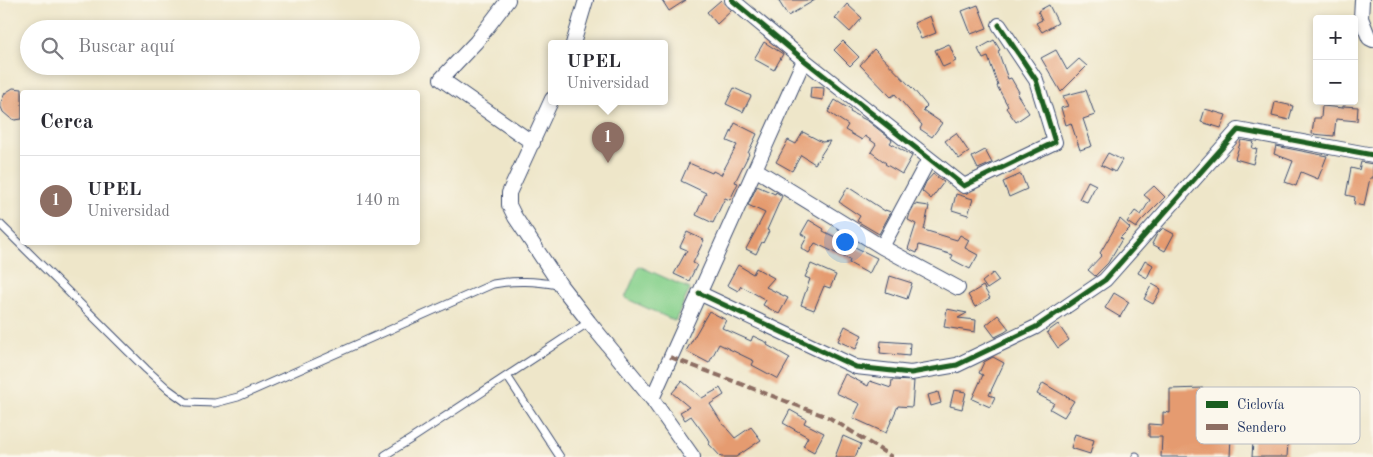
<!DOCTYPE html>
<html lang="es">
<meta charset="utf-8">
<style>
:root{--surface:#fff;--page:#f7f7f7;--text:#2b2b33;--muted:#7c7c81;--line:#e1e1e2;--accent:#7c3aed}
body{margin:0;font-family:"Old Standard TT",serif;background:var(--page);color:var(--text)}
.controls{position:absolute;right:15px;top:15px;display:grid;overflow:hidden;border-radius:5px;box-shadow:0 2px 8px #0003}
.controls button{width:45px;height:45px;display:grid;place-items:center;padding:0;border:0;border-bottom:1px solid var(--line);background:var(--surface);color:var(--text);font:25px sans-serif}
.you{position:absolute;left:844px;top:241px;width:18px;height:18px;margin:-12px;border:4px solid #fff;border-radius:50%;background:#1a73e8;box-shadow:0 0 0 8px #1a73e833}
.badge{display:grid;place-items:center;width:32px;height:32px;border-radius:50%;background:var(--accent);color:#fff;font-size:16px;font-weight:700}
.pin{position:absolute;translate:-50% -41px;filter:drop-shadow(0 1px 2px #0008)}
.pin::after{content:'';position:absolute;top:26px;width:18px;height:15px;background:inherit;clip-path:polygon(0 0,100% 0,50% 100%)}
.popup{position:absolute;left:548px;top:40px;width:120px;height:65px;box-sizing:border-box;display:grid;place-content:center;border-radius:5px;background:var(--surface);filter:drop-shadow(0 1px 4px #0005);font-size:16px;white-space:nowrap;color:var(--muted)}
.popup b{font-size:19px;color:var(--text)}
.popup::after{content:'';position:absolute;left:50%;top:100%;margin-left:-10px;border:10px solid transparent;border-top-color:var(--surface)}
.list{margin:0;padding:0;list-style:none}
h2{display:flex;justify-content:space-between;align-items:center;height:65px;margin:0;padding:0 20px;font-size:21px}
h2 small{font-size:16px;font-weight:400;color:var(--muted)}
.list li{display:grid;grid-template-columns:32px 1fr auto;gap:15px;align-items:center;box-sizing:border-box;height:90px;padding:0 20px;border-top:1px solid var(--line)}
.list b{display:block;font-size:19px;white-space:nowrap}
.list p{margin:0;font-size:16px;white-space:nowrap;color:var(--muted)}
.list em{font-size:16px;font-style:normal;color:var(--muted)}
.icon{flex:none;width:28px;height:28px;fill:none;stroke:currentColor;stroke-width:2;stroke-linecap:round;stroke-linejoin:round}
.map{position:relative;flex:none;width:1373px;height:457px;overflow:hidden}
.search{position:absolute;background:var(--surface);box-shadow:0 2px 8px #0003;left:20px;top:20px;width:400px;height:55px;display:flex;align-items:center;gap:12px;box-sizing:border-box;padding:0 18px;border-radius:28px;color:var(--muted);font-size:19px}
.panel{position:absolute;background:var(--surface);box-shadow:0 2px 8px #0003;left:20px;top:90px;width:400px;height:155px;border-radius:5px}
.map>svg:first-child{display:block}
</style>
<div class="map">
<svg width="1373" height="457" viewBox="0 0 1373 457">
<rect width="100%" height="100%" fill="#fbf7ec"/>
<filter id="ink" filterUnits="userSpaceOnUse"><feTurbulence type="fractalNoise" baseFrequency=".02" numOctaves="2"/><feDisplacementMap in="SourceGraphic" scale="10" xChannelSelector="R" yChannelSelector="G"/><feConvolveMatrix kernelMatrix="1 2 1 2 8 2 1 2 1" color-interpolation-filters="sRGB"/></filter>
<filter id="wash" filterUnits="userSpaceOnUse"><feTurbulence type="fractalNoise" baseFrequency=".0096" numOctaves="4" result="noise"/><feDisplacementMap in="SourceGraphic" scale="20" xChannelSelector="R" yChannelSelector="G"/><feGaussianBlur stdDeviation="1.12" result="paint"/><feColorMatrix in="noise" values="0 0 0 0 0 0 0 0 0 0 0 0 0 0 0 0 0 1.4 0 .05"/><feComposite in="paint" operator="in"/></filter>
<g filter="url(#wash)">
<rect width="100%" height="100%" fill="#eee6c9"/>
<path fill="#88d18d" stroke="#528076" d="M639 266 690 289 675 321 625 298Z"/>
<g id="blocks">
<path fill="#e59b70" d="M662 0H686L669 11Z
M721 0 731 11 717 24 707 12Z
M778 0H815L788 16Z
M847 4 862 18 850 32 835 18Z
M978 5 987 28 971 34 962 11Z
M1049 5 1058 23 1042 32 1036 23 1042 20 1038 11Z
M930 16 936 33 921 39 914 23Z
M994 40 1000 50 998 51 1008 79 1011 78 1019 92 1017 94 1029 113 1016 122 1006 108 1008 106 997 86 998 85 988 57 983 59 978 49Z
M843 41 859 57 850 66 834 50Z
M764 42 783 54 774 70 754 59Z
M949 44 956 61 943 67 935 50Z
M874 49 914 90 927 106 923 110 942 123 932 137 920 129 922 125 895 94 891 97 860 65Z
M1056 50 1067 70 1079 59 1087 66 1061 92 1041 58Z
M811 87 824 88 823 100 810 98Z
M13 88 22 89V119L15 120 10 118 3 112 1 107V102L5 93Z
M734 88 751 96 743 112 726 104Z
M1086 90 1095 115 1083 119 1092 146 1080 150 1071 123 1066 125 1061 108 1068 106 1063 96Z
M835 100 851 110 850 112 868 121 892 140 890 143 912 156 902 174 885 164 886 163 871 152 876 144 865 136 862 140 845 130 848 125 828 112Z
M1275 102 1293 106 1289 120 1272 116Z
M1322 106 1343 108V106L1358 107 1357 121 1336 119 1334 136 1312 134 1314 118H1321Z
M1205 109 1226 115 1221 128 1201 122Z
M735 123 757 134 748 153 749 154 735 182 738 183 730 200 725 198 713 223 696 215 706 193 681 181 689 163 712 173 713 171 721 175 737 145 727 141Z
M803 132 822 142 830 141 815 164 801 155 792 171 776 162 788 140 796 144Z
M956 133 969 152 959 159 945 141Z
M1241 140 1254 142 1252 148 1257 149 1253 164 1235 159Z
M1276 146 1327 156 1318 179 1301 172 1296 186 1285 182 1293 161 1274 154Z
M985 150 992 163 978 169 972 157Z
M1108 153 1122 160 1115 172 1101 165Z
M1361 162 1373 164V178H1370L1364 206 1354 204 1355 197 1346 195 1351 168 1359 170Z
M933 174 944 182 931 199 922 191 926 182Z
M1021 174 1027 189 1009 197 1003 182Z
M1088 181 1096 185 1087 202 1079 199Z
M757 186 775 194 776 192 782 196 767 230 769 231 763 243 762 242 756 254 746 249 765 213 748 205Z
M1154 186 1165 197 1141 221 1136 228 1127 222 1135 211 1141 215 1150 200 1144 195Z
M848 187 885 211V210L891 212 879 234 857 221 860 216 839 202Z
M956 194 973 199 968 215 952 210Z
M915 204 929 206 924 230 957 240 960 235 969 240 965 248 978 255 970 269 951 259 953 255 919 245 917 253 908 249 916 224 908 220 910 213Z
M1120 219 1130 228 1120 238 1122 239 1108 263 1095 276 1088 270 1102 255 1100 253Z
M809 220 824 229 823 231 877 258 869 274 849 263 850 260 815 243 809 253 801 248 807 237 801 234Z
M1163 228 1174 234 1165 251 1152 244 1157 234Z
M687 232 704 240 693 263 697 265 689 281 674 274 687 250 680 247Z
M1145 260 1153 265 1147 278 1138 273Z
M811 264 836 275 830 288 824 286 814 310 801 305 810 279 805 277Z
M738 265 753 274 756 268 774 278 766 287 788 298 779 314 763 305 766 300 741 286 738 291 727 285Z
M993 273 999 281 987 289 982 282Z
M890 276 912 283 907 299 886 292Z
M1152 284 1161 289 1153 304 1144 299Z
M983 286 990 298 975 307 968 295Z
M1114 293 1129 302 1120 317 1105 308Z
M947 309 967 313 958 318 976 320 975 332 944 327Z
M709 311 726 320 722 328 751 341 753 336 768 343 767 345 790 358 778 379 752 365 754 361 719 344 709 363 686 351Z
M998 315 1009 329 1005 332 995 337 986 325Z
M1058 324 1069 340 1058 348 1047 332Z
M845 326 862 335 856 349 838 341Z
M881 341 910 343 909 356 880 353Z
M993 357 1004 363 989 395 995 397 990 407 972 399 983 375 979 373 984 362Z
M845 374 868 386 870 381 891 388 892 380 914 381 912 407 898 406 886 433 853 418 860 404 836 393Z
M682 381 702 398 720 388 724 395 710 404 722 423 735 438 751 427 761 440 736 457H721L709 444 710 442 691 416 685 420 680 412 689 407 672 393Z
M1043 383 1074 401 1064 417 1050 409 1054 403 1037 394Z
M1203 388 1204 414 1232 415 1230 457H1161L1162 437H1149V424L1163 425V412L1170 413V389Z
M954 390 966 392 962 409 950 406Z
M938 392 941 403 931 406 928 395Z
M790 410 806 419 804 423 824 433 814 452 803 446 808 437 783 423Z
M1255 410 1290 412 1287 457H1252Z
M1075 434 1094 440 1090 454 1071 448Z
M843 436 861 444 855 457H835Z"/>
</g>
</g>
<g filter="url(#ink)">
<use href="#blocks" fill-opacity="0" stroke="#3b4a6e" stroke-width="1"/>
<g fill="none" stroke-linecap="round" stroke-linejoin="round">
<defs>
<path id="service" d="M0 224 146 369 168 389 186 402 215 403 238 397 493 284C517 280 534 281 558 285
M507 376 560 457
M386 457 385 455 411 439 589 322
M1136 457V456"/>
<path id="minor" d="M508 0 476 42 441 79 533 143
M732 0 804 60 964 186 1055 142 1036 80 999 25
M1362 0 1361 18 1369 38 1373 40
M573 44 586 0
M552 99 509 193V205L515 217 561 286 589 322 652 399 693 457
M755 169 882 247 958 288
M882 247 929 159
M699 293 856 367 911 373 957 365 1036 327 1105 280 1238 130 1373 155
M652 399 804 60"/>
</defs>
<use href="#service" stroke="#3b4a6e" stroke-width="9"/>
<use href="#minor" stroke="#3b4a6e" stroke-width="16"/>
<use href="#service" stroke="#fff" stroke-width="7"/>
<use href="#minor" stroke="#fff" stroke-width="14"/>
<path stroke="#8d6e63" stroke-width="4" stroke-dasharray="8 4" stroke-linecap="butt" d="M670 357 830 418 892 457"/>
<defs>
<path id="cycleway" d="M732 0 804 60 964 186 1055 142 1036 80 999 25
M699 293 856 367 911 373 957 365 1036 327 1105 280 1238 130 1373 155"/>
</defs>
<use href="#cycleway" stroke="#fbf7ec" stroke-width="8"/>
<use href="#cycleway" stroke="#1b5e20" stroke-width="5"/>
</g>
</g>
<rect x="1196" y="387" width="164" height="57" rx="8" fill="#fbf7ec" stroke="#b8bbc1" stroke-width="1"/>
<rect x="1206" y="401" width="22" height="7" fill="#1b5e20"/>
<rect x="1206" y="424" width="22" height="6" fill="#8d6e63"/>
<g font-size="14" fill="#1b2f5e">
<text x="1237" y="409">Ciclovía</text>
<text x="1237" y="432">Sendero</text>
</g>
</svg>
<div class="controls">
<button>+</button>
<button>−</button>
</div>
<div class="you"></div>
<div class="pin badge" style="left:608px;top:163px;background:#8d6e63">1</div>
<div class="popup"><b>UPEL</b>Universidad</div>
<div class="search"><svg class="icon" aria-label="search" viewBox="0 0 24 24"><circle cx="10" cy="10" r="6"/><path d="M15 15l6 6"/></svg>Buscar aquí</div>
<section class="panel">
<h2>Cerca<small></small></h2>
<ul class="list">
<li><span class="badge" style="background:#8d6e63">1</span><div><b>UPEL</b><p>Universidad</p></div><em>140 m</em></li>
</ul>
</section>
</div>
